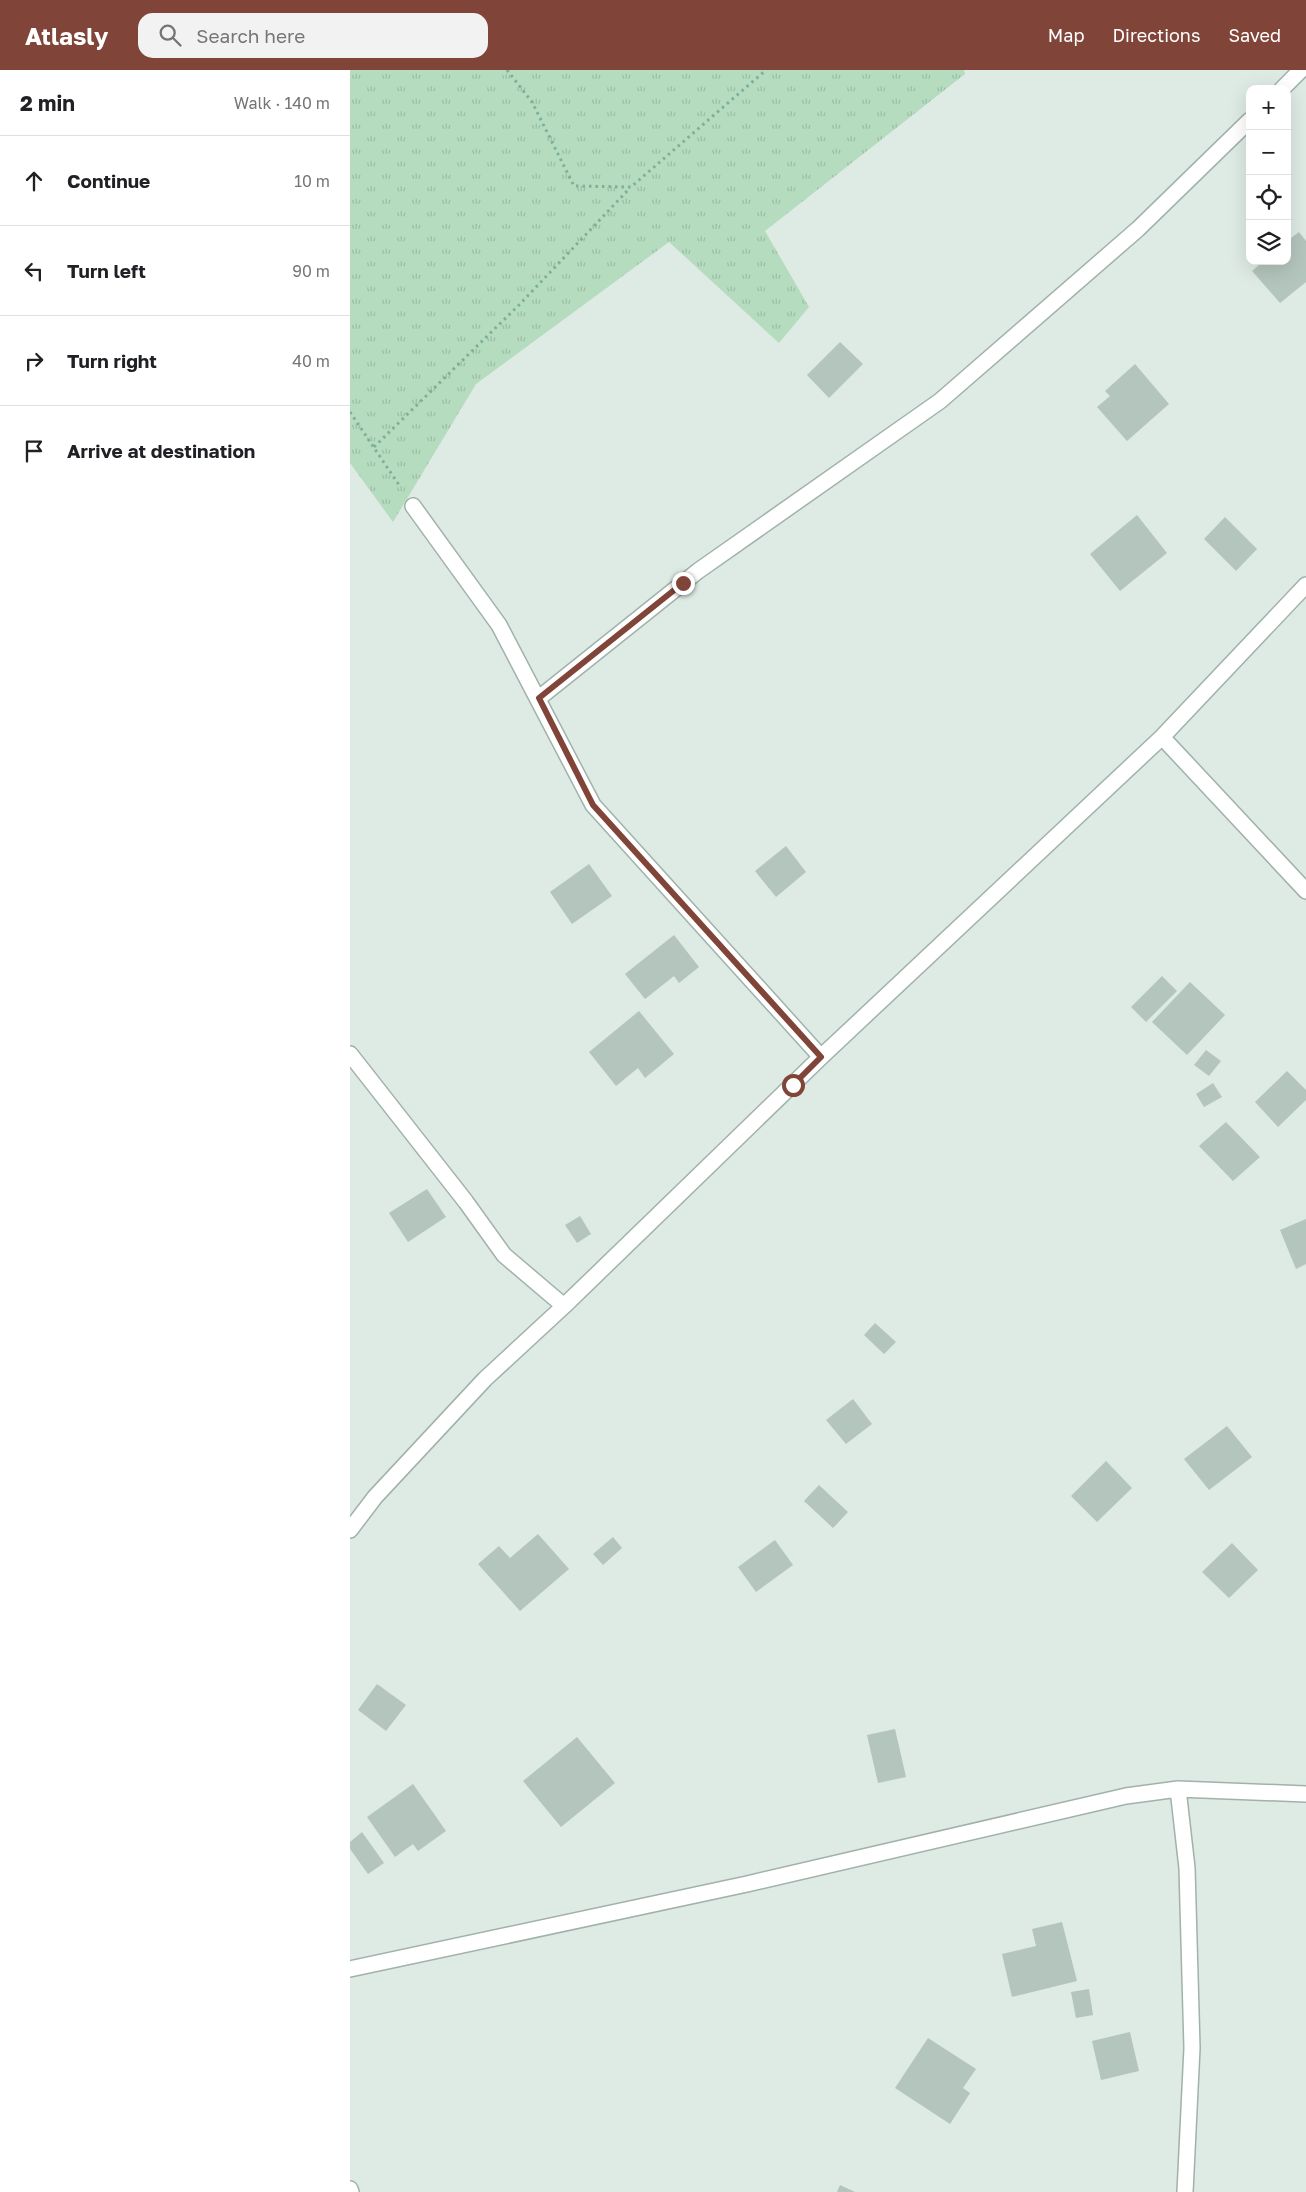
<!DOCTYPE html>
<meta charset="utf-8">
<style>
:root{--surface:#fff;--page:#f2f2f2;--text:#202124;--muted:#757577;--line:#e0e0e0;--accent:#804538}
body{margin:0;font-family:"Golos Text",sans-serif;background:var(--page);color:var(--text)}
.controls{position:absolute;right:15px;top:15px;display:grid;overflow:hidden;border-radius:10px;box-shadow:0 5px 20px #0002}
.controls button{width:45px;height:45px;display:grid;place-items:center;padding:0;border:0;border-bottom:1px solid var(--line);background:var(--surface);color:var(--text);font:25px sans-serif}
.stop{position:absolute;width:15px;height:15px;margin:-11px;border:4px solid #804538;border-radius:50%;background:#fff}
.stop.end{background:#804538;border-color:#fff;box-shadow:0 1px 5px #0008}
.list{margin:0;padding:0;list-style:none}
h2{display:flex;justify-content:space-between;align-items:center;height:65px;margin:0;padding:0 20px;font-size:21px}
h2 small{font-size:16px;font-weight:400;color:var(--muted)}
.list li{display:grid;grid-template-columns:32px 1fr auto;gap:15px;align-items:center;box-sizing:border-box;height:90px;padding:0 20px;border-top:1px solid var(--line)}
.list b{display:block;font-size:19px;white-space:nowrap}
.list em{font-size:16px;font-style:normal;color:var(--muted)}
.icon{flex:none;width:28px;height:28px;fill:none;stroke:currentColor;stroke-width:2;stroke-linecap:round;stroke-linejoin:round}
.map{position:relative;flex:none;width:956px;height:2122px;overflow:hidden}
header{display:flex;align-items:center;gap:30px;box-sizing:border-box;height:70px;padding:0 25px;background:var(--accent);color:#fff}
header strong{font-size:24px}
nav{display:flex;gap:28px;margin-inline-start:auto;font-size:18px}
.search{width:350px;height:45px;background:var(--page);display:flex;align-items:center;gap:12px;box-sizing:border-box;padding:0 18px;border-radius:15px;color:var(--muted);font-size:19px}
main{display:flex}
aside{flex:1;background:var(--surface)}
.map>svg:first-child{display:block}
</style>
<header>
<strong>Atlasly</strong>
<div class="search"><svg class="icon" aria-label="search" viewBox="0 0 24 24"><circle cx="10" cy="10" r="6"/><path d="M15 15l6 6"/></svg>Search here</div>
<nav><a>Map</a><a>Directions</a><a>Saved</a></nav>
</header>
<main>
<aside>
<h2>2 min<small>Walk · 140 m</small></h2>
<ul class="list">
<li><svg class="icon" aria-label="ahead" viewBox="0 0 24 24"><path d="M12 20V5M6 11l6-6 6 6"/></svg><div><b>Continue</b></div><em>10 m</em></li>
<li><svg class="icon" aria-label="left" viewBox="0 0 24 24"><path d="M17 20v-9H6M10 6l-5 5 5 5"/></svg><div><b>Turn left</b></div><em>90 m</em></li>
<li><svg class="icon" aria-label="right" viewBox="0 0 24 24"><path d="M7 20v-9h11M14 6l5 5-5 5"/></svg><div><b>Turn right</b></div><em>40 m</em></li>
<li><svg class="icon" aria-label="arrive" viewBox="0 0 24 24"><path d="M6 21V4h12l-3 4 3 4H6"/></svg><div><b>Arrive at destination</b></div></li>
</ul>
</aside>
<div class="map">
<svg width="956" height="2122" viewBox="0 0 956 2122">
<defs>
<pattern id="grass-tufts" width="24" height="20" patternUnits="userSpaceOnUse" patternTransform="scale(1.25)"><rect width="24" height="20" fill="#b5dcbe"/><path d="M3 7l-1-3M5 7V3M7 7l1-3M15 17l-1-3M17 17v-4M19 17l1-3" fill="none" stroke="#9bbea4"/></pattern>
</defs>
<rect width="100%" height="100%" fill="#deeae4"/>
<path fill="url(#grass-tufts)" d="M0 0H614L615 4 415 161 459 237 429 273 319 172 126 314 43 452 0 393Z"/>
<path fill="#b3c5bd" d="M949 162 956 171V212L930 233 902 201 914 191H937V171Z
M490 272 513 294 479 328 457 305Z
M785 294 819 334 777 371 747 337 760 326 755 321Z
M787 445 817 483 770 521 740 484Z
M875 447 907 479 886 501 854 469Z
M436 776 456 802 426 827 405 801Z
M239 794 262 826 222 854 200 822Z
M324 865 349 897 329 913 324 906 295 929 275 904Z
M812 906 827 921 796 952 781 937Z
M840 912 875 945 837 985 802 952Z
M289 941 324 984 295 1008 288 998 266 1016 239 982Z
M856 980 871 991 859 1006 844 995Z
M937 1001 956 1020V1030L928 1057 905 1032Z
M863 1013 872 1027 854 1037 846 1024Z
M876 1052 910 1087 883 1111 849 1076Z
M77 1119 96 1147 58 1172 39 1143Z
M230 1146 241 1164 227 1173 215 1155Z
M956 1149V1194L946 1199 930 1160Z
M525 1253 546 1272 534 1284 514 1265Z
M503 1329 522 1354 496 1374 476 1350Z
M877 1356 902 1387 859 1420 834 1389Z
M756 1391 782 1418 747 1452 721 1426Z
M469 1415 498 1442 483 1458 454 1431Z
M188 1464 219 1499 170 1541 128 1494 149 1476 160 1488Z
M263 1467 272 1478 253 1495 243 1484Z
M425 1470 443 1495 406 1522 388 1497Z
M882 1473 908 1500 879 1528 852 1502Z
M27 1614 56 1635 36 1661 8 1640Z
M545 1659 556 1707 528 1713 517 1665Z
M227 1667 265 1713 211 1757 173 1711Z
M63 1714 96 1761 68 1781 63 1774 45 1787 17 1747Z
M12 1762 34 1793 18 1804 0 1779V1772Z
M712 1852 727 1911 662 1927 652 1884 686 1876 682 1859Z
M739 1919 743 1945 726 1948 721 1922Z
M780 1962 789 2001 751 2010 742 1971Z
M578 1968 626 1999 613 2018 620 2023 600 2054 545 2018Z
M490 2115 505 2122H487Z"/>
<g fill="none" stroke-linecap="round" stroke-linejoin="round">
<defs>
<path id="minor" d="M932 19 951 0
M63 436 149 555 243 735 471 987
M189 628 348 501 590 331 788 159 900 50
M812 667 956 821
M0 984 116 1132 154 1185 214 1236
M0 1460 25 1427 135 1309 214 1236 471 987 812 667 956 515
M828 1719 837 1798 842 1978 835 2122
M0 1899 397 1814 776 1726 828 1719 956 1724
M0 2119 1 2122"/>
</defs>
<use href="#minor" stroke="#a1b2ab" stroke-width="18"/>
<path stroke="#7daf9d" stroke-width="3" stroke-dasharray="2.5 4" stroke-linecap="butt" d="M157 0 182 32 224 116 281 117 416 0
M0 342 49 415
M24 377 170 234 280 118"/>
<use href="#minor" stroke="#fff" stroke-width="15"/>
</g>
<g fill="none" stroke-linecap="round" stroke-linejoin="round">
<path stroke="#804538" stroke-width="6" d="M333 513 189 628 243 735 471 987 443 1015"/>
</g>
</svg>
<div class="controls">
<button>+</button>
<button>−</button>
<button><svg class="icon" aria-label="locate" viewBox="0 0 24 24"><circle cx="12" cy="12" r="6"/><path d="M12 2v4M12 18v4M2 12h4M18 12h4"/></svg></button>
<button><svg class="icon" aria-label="layers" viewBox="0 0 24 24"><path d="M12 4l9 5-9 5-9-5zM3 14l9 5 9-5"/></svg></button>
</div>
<div class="stop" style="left:443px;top:1015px"></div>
<div class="stop end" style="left:333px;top:513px"></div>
</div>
</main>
